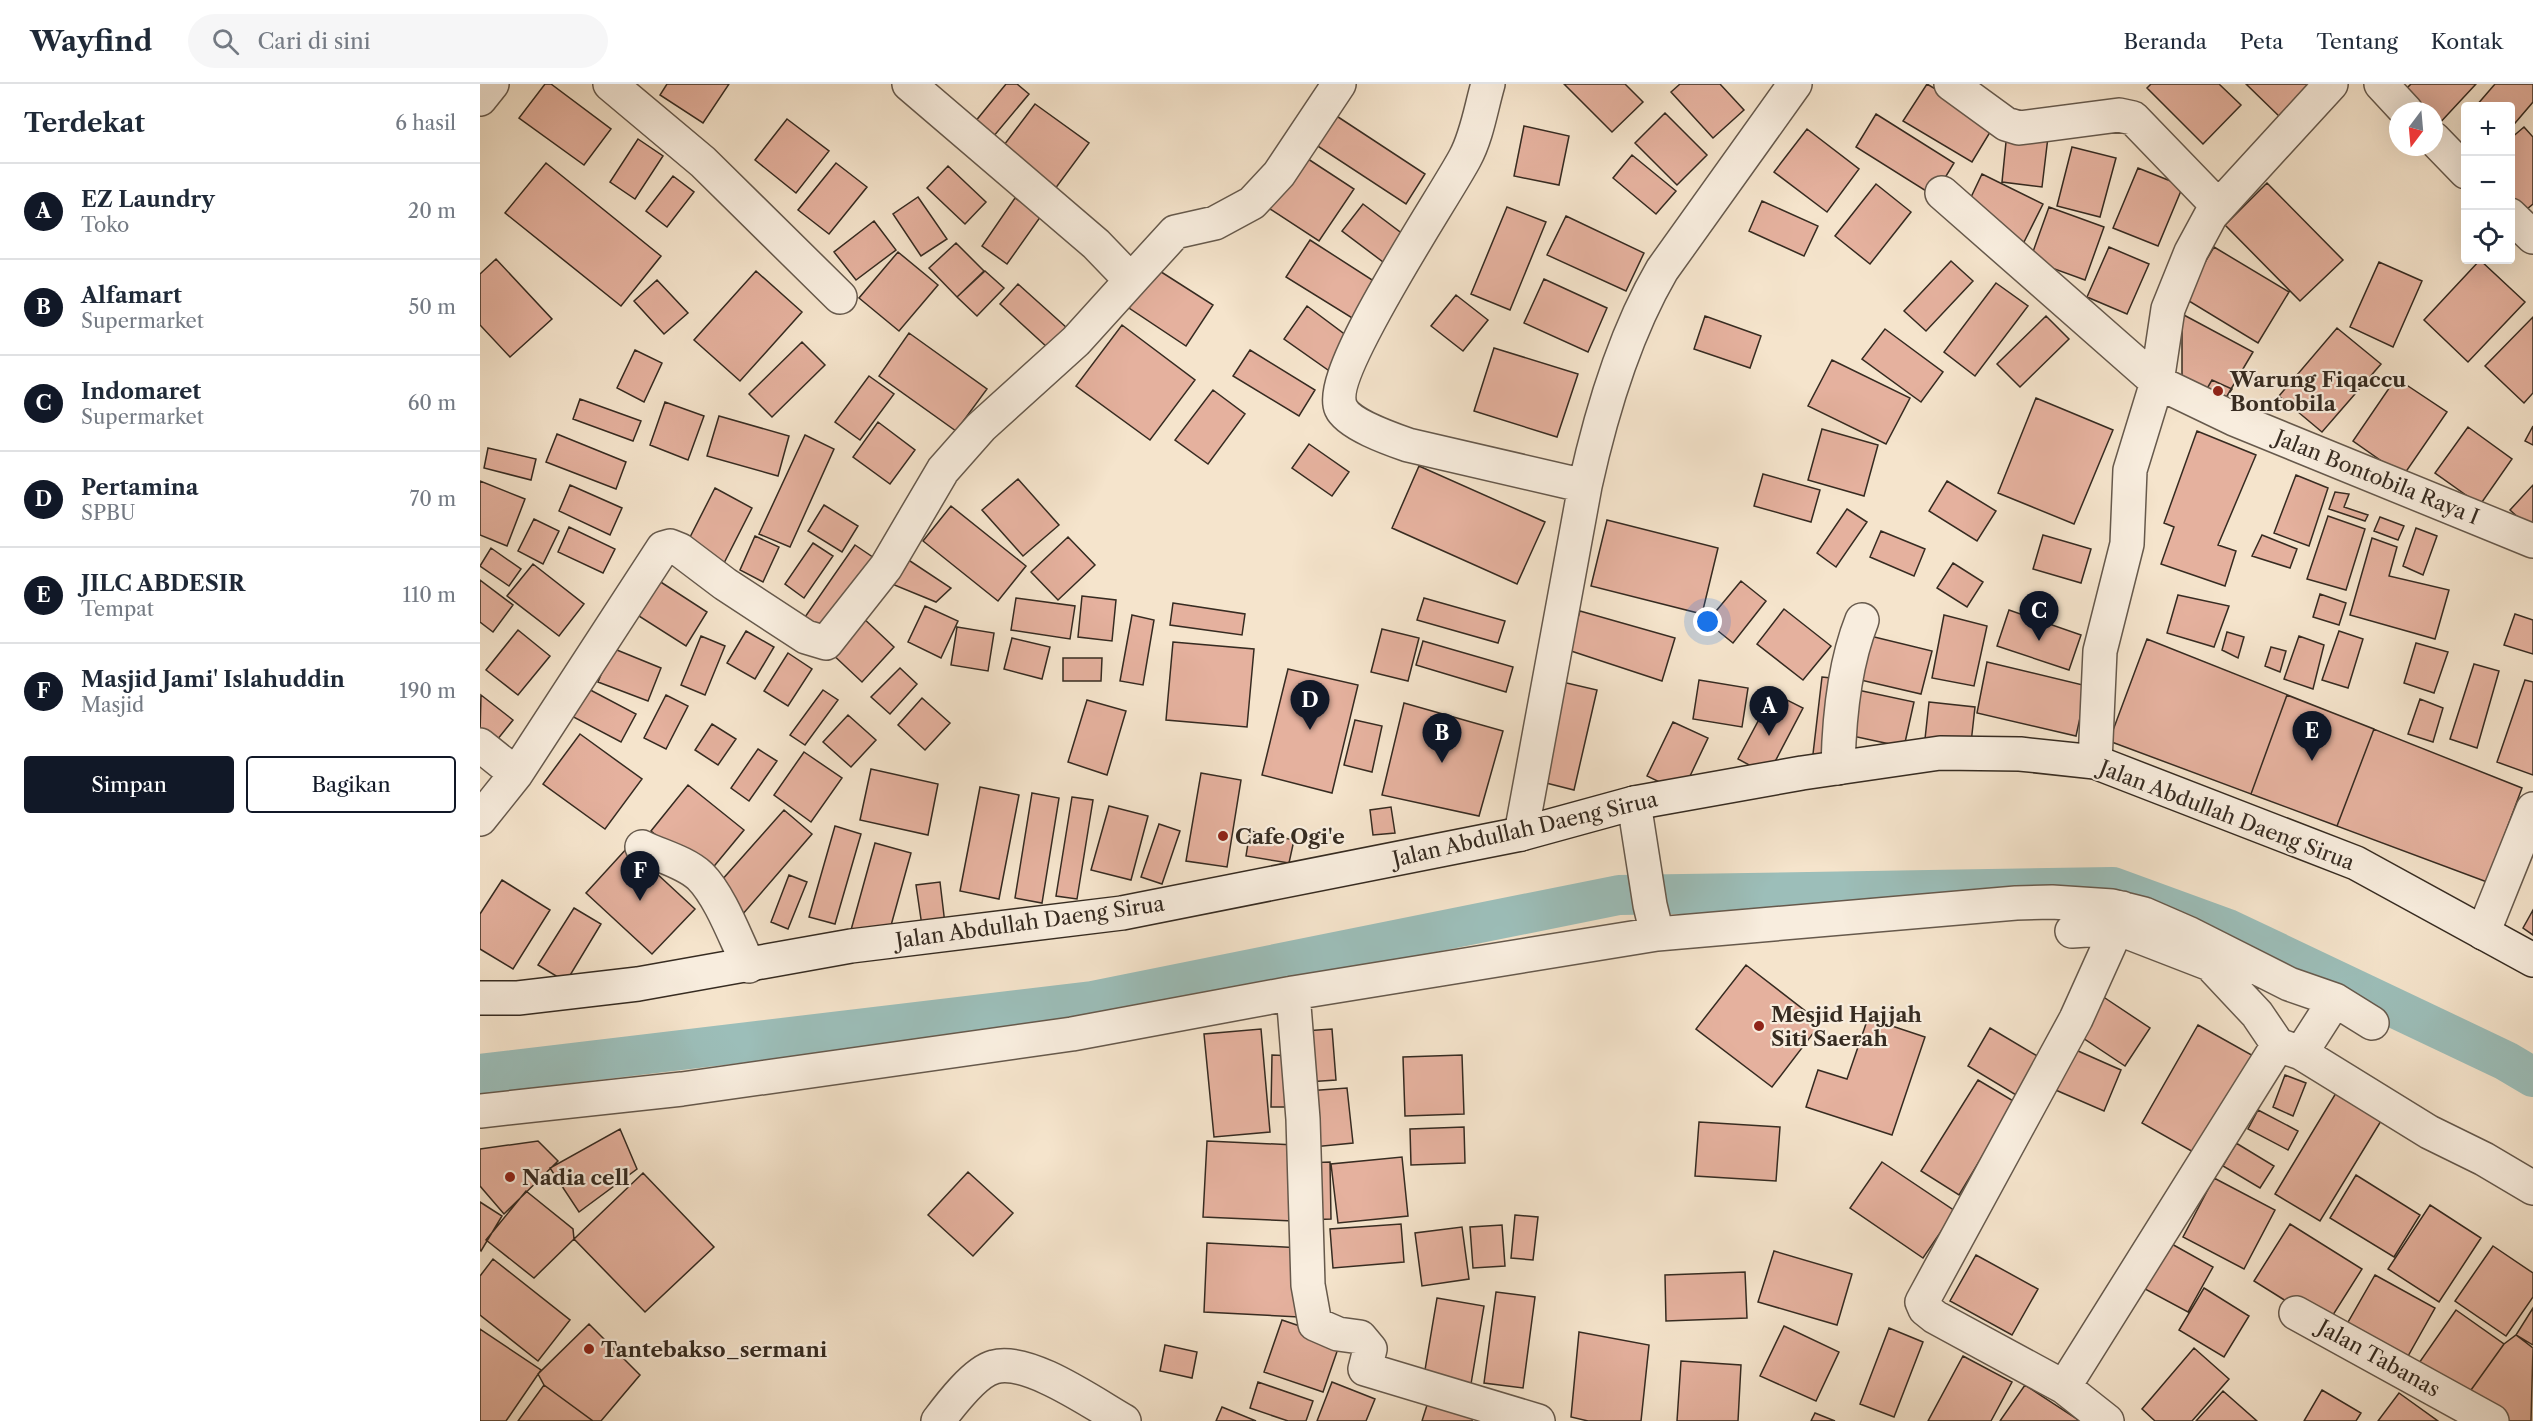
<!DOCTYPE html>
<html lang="id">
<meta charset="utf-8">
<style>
:root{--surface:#fff;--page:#f6f6f7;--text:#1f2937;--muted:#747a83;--line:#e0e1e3;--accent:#111827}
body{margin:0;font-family:"Libre Caslon Text",serif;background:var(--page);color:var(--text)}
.controls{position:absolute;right:18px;top:18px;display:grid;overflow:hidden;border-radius:6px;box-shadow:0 6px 24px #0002}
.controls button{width:54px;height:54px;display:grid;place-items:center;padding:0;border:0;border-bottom:2px solid var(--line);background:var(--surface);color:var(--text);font:30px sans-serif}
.compass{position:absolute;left:1909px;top:18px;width:54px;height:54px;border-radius:50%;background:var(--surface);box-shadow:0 6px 24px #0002;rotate:196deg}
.you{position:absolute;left:1228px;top:538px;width:21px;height:21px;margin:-15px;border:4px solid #fff;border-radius:50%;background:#1a73e8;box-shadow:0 0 0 9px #1a73e833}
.badge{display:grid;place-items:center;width:39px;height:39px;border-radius:50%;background:var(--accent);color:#fff;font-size:20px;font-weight:700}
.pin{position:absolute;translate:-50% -50px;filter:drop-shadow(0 2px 3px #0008)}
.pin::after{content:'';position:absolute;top:32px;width:21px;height:18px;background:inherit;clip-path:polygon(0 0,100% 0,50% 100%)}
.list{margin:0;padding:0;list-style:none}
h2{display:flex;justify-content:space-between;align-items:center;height:78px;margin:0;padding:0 24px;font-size:26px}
h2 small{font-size:20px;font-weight:400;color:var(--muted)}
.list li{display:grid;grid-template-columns:39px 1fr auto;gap:18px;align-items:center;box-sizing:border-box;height:96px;padding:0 24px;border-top:2px solid var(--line)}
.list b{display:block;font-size:22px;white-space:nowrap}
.list p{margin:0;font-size:20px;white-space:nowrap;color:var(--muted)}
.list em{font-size:20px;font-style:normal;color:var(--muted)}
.actions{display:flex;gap:12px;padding:18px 24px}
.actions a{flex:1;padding:14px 0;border:2px solid var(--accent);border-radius:6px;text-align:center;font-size:21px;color:var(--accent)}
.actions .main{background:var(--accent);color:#fff}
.icon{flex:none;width:33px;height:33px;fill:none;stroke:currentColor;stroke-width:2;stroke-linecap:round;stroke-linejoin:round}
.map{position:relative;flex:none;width:2053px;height:1337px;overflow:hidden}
header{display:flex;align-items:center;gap:36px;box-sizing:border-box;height:84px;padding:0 30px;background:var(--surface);border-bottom:2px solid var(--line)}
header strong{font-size:28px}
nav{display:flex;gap:33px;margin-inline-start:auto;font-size:21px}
.search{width:420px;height:54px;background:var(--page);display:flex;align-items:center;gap:15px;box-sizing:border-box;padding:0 21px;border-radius:33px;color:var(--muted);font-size:22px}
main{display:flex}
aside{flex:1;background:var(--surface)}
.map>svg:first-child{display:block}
</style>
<header>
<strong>Wayfind</strong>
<div class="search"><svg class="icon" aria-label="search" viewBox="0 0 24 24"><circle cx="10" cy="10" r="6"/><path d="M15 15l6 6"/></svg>Cari di sini</div>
<nav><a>Beranda</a><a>Peta</a><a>Tentang</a><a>Kontak</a></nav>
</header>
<main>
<aside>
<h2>Terdekat<small>6 hasil</small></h2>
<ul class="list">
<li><span class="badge">A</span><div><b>EZ Laundry</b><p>Toko</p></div><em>20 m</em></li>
<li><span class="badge">B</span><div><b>Alfamart</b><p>Supermarket</p></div><em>50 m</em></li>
<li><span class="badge">C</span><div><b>Indomaret</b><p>Supermarket</p></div><em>60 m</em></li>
<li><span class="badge">D</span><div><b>Pertamina</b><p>SPBU</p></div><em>70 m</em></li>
<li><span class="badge">E</span><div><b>JILC ABDESIR</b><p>Tempat</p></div><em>110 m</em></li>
<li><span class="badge">F</span><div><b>Masjid Jami' Islahuddin</b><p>Masjid</p></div><em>190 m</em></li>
</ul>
<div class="actions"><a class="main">Simpan</a><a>Bagikan</a></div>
</aside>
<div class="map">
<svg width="2053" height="1337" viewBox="0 0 2053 1337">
<rect width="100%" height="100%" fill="#f5e4cc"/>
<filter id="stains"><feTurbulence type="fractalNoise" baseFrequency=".00333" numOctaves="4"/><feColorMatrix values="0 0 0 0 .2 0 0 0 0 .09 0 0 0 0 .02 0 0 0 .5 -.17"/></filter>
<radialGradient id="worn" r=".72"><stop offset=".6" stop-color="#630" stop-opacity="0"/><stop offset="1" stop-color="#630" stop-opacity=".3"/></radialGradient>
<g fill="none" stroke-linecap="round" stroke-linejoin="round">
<path stroke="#9cbeb9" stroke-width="40" d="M0 990 612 917 1139 811 1633 803 1748 845 2026 977 2053 993"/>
</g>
<path fill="#e5b19e" stroke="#362b21" stroke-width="1.5" d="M65 0H71L131 45 104 81 39 34Z
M187 0H249L223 39 180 11Z
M526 0H537L549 10 508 59 490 44Z
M1084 0H1145L1163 18 1132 48Z
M1200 0H1240L1264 26 1233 54 1191 8Z
M1447 0 1515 40 1492 78 1423 37Z
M1671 0H1739L1761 21 1723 60 1667 4Z
M1766 0H1837L1803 36Z
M1931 0H1996L1957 42 1954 39V27H1941L1922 9Z
M2015 0H2053V18L2030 45V22H1996Z
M555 20 609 59 572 109 518 69Z
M849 27 945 90 926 120 830 57Z
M1185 29 1227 71 1197 101 1155 59Z
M1396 30 1474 79 1454 112 1376 63Z
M307 35 349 67 316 109 275 76Z
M1044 42 1089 52 1079 101 1034 92Z
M2044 43 2053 53V120L2041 130 2030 117V55Z
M1327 45 1379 85 1347 128 1294 88Z
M1527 48 1568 53 1562 103 1522 98Z
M158 55 183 72 155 115 130 98Z
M1592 63 1636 74 1620 133 1577 122Z
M822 71 874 105 839 157 787 123Z
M1152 71 1196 107 1176 130 1133 94Z
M66 79 181 172 141 222 25 129Z
M356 79 387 103 349 150 318 126Z
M468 82 506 118 485 140 447 104Z
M1658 84 1703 102 1678 162 1633 144Z
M1502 90 1563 120 1544 158 1484 128Z
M193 92 214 108 187 143 166 127Z
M1787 99 1863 176 1820 217 1745 141Z
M1396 100 1431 128 1390 180 1355 152Z
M438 113 467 155 441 172 413 130Z
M535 114 561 132 527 180 502 162Z
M1282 117 1338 142 1324 172 1269 147Z
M883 120 932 157 911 184 862 147Z
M1027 123 1066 138 1030 226 991 210Z
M1569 123 1624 143 1605 196 1550 176Z
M1086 132 1164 169 1146 207 1067 171Z
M394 137 416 166 376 196 354 168Z
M830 156 900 201 877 237 806 193Z
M476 159 504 187 477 213 449 184Z
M1629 163 1669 180 1647 230 1607 213Z
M1734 163 1809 208 1778 259 1704 214Z
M418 168 458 201 419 247 379 214Z
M16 175 72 235 30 273 0 241V190Z
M2000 176 2045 218 1988 278 1944 236Z
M1471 177 1493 197 1446 247 1424 227Z
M1899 178 1942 197 1913 263 1870 243Z
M675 184 733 221 706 262 649 224Z
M276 187 322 228 260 297 214 256Z
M505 187 524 204 497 232 477 213Z
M1064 195 1127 224 1108 268 1044 239Z
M177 196 208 229 184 250 154 217Z
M1516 199 1548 222 1495 292 1464 268Z
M538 200 587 244 568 264 520 220Z
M976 211 1008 236 983 267 951 242Z
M827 222 871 255 848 286 804 255Z
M1702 230 1773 268 1744 317 1702 296Z
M1225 232 1281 252 1270 284 1214 265Z
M1566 232 1589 255 1540 303 1517 280Z
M2053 233V309L2044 319 2005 282Z
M642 241 715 296 670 356 596 302Z
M1857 244 1901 280 1842 348 1799 312Z
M1405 245 1463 288 1441 318 1382 275Z
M429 249 507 305 476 347 399 292Z
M322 258 345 281 292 333 269 310Z
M1014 264 1098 290 1077 353 994 327Z
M155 266 182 279 164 318 137 304Z
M770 266 835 306 819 332 753 292Z
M1352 276 1430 314 1406 360 1328 322Z
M389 292 414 310 380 356 355 338Z
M1916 294 1967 328 1923 392 1873 357Z
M1732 296 1752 305 1744 317 1725 308Z
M733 306 765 330 728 380 695 356Z
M1556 314 1633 346 1594 440 1518 409Z
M100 315 161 337 153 357 93 335Z
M185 318 224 332 208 376 170 361Z
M239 332 309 352 298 392 227 372Z
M398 338 435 366 410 400 373 373Z
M2053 342V361L2045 357Z
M1988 343 2032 375 2000 421 1955 389Z
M1342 345 1398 361 1384 412 1328 396Z
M1717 347 1776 371 1738 461 1756 467 1745 502 1681 480 1694 443 1684 439Z
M77 350 146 378 136 405 66 378Z
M325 351 354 365 310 463 279 450Z
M829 360 869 388 852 412 812 384Z
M8 364 56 375 51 396 4 384Z
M939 382 1065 438 1037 500 912 444Z
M1283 390 1340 406 1331 438 1274 422Z
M1816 391 1848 404 1829 462 1794 449Z
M538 395 579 441 543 472 502 426Z
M0 397 45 415 27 462 0 451Z
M1467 397 1516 427 1497 457 1449 427Z
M90 401 142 424 130 451 79 427Z
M2053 401V447L2030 426Z
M235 404 272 424 242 483 205 463Z
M1855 408 1869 410 1864 423 1888 431 1885 437 1849 425Z
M344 421 378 442 362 468 328 447Z
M471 422 546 482 518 517 443 457Z
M1367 425 1387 438 1356 483 1337 469Z
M1848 432 1885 445 1866 506 1827 495Z
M1900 433 1924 442 1918 456 1894 447Z
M54 435 79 447 63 480 38 467Z
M1127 436 1238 464 1222 530 1111 502Z
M89 443 135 465 123 489 78 468Z
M1936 444 1957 452 1943 491 1923 482Z
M1401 447 1445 465 1434 492 1390 473Z
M1563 451 1611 465 1601 499 1553 485Z
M1782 451 1817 465 1810 484 1772 472Z
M275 452 299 463 283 498 260 486Z
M588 453 615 481 578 516 551 488Z
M1892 454 1917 463 1909 492 1969 506 1955 555 1870 531Z
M333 459 353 472 324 514 305 500Z
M375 461 400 478 349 550 325 533Z
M11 464 41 485 29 502 0 482Z
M424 473 471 504 456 518 407 498Z
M1473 479 1503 498 1487 523 1457 504Z
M53 480 104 520 79 552 27 512Z
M173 493 227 528 206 562 151 527Z
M0 496 33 521 13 548 0 538Z
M1261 497 1286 517 1253 559 1227 538Z
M1840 510 1866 519 1859 541 1833 533Z
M1698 511 1749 522 1734 563 1687 549Z
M602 512 636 516 632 557 598 553Z
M536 514 595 522 590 555 531 546Z
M944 514 1025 537 1018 559 937 536Z
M693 519 765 530 762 551 690 541Z
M445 522 478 537 461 574 428 558Z
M1304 525 1351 562 1323 596 1277 560Z
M1529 526 1601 551 1589 586 1517 562Z
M1100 527 1195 554 1182 597 1088 566Z
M2035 530 2053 536V570L2024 561Z
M652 531 674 536 663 601 640 597Z
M1464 531 1507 542 1494 602 1452 594Z
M381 532 414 563 382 598 349 567Z
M477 543 514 549 508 587 471 581Z
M902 545 939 554 928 597 891 588Z
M38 546 70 572 38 611 6 586Z
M266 547 294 563 275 595 247 579Z
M1859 547 1883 555 1868 604 1842 596Z
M1747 548 1764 553 1758 574 1742 566Z
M1382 550 1452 567 1441 610 1372 594Z
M221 552 245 562 225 611 201 601Z
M1819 552 1844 561 1833 605 1804 595Z
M532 554 570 563 562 595 524 585Z
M1667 555 2042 704 2007 798 1629 657Z
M943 557 1033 583 1026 608 936 581Z
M693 558 774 565 767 643 686 636Z
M1936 559 1968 568 1954 609 1924 599Z
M1791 563 1806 567 1800 588 1785 582Z
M132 564 181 584 168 617 118 598Z
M308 569 332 585 308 622 284 607Z
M583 574H622L621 597H583Z
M1507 578 1607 602 1596 652 1497 629Z
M1994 580 2019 587 1997 664 1970 655Z
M420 584 437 600 410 630 391 613Z
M808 585 878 601 852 709 782 691Z
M1342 593 1360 595 1351 672 1333 670Z
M1219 596 1268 604 1262 643 1213 635Z
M2045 596 2053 598V691L2017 678Z
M1078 597 1117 606 1094 706 1054 696Z
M99 600 156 630 141 658 84 628Z
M1373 605 1434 618 1424 663 1363 650Z
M343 606 358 616 325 661 310 651Z
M1293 609 1323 624 1288 691 1258 675Z
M1 611 33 636 13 661 0 650Z
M186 611 208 622 186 665 164 654Z
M1807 611 1894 645 1857 742 1771 710Z
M442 614 470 639 445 666 418 641Z
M1940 615 1963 624 1953 658 1928 650Z
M607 616 646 627 627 691 588 678Z
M1449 618 1495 623 1491 659 1445 655Z
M924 619 1023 647 999 732 902 711Z
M368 631 396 656 371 683 343 658Z
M875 636 902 642 892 688 864 681Z
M1193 638 1228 654 1202 709 1167 692Z
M232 640 256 655 238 681 215 666Z
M100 650 162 695 125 745 63 700Z
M278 665 297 677 269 717 251 704Z
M324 668 362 694 331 738 294 711Z
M391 685 458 700 448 751 380 736Z
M721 689 761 696 747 783 706 777Z
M208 701 264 746 226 792 171 747Z
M500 703 539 711 519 815 480 807Z
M552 709 579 714 562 819 535 814Z
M592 713 613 716 597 815 576 812Z
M629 722 668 732 651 796 611 786Z
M911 723 915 749 893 751 890 726Z
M304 726 332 750 262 831 233 806Z
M679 740 700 747 682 800 661 793Z
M355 742 381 750 355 840 329 833Z
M770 747 814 756 809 779 766 772Z
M395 759 431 769 407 856 371 846Z
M148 763 215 825 172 870 106 809Z
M309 791 327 798 308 845 291 838Z
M22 796 70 826 33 885 0 865V830Z
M460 798 465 840 442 842 436 801Z
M94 824 121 840 86 898 58 881Z
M2053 826V851L2043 844Z
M1266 881 1341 939 1292 1003 1216 945Z
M1622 912 1670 944 1645 982 1597 950Z
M1388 934 1445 953 1412 1051 1326 1023 1338 986 1367 995Z
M1718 941 1777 974 1722 1073 1662 1039Z
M1510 944 1564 976 1541 1014 1488 982Z
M781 945 790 1048 734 1053 724 950Z
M852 945 856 996 827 998 824 947Z
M1589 963 1641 986 1624 1027 1571 1004Z
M792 971 813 972 812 1023H791Z
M982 971 984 1030 925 1032 923 973Z
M1805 991 1826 999 1813 1032 1793 1023Z
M1498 996 1535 1018 1479 1111 1441 1087Z
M867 1004 873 1059 833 1063 827 1007Z
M1856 1009 1901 1037 1840 1137 1795 1110Z
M1778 1026 1818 1047 1808 1066 1768 1045Z
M1219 1038 1300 1043 1296 1097 1215 1092Z
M984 1043 985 1079 931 1081 930 1045Z
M140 1045 157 1085 99 1128 70 1084Z
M58 1057 78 1077 24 1130 0 1102V1065Z
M727 1057 815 1061 813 1137 723 1133Z
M1756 1059 1794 1082 1780 1104 1743 1082Z
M922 1073 928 1132 858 1139 851 1080Z
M850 1078 851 1135 827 1136 826 1079Z
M1402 1078 1475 1127 1443 1174 1370 1124Z
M488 1088 533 1129 493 1172 448 1131Z
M163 1089 234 1163 165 1228 94 1155Z
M1876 1091 1940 1131 1914 1173 1850 1134Z
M1734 1094 1795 1126 1764 1185 1703 1153Z
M46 1107 93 1145 94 1155 54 1194 6 1156Z
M0 1118 22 1132 1 1167 0 1166Z
M1950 1121 2001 1154 1959 1218 1908 1185Z
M1035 1131 1058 1133 1053 1176 1031 1174Z
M921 1140 924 1178 853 1184 850 1145Z
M1810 1140 1882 1185 1846 1242 1774 1197Z
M1022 1141 1025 1182 993 1184 990 1143Z
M982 1143 989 1195 942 1202 935 1149Z
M727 1159 822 1164 819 1233 724 1228Z
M1690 1159 1733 1183 1708 1228 1665 1205Z
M2013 1162 2053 1189V1213L2026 1252 1975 1217Z
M1294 1167 1372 1190 1357 1241 1278 1218Z
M1496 1171 1558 1205 1532 1251 1470 1217Z
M13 1175 90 1236 58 1277 0 1231V1192Z
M1265 1188 1267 1234 1186 1237 1185 1191Z
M1895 1191 1955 1224 1923 1281 1863 1247Z
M1724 1204 1769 1232 1744 1273 1699 1246Z
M1016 1208 1055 1213 1043 1304 1004 1299Z
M957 1214 1004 1222 991 1300 944 1292Z
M2053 1224V1261L2036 1251Z
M1976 1226 2024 1260 1986 1313 1939 1279Z
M802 1236 861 1256 843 1308 784 1288Z
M109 1240 160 1291 121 1337H113L64 1301 58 1290Z
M1304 1242 1359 1268 1336 1317 1280 1292Z
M1409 1244 1443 1258 1414 1333 1380 1320Z
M0 1245 61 1286 26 1337H0Z
M1099 1248 1169 1261 1161 1337H1108L1091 1333Z
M2036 1251 2053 1264 2051 1337H2020L1986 1313 2024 1260Z
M685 1261 717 1268 712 1294 680 1287Z
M1714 1264 1749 1295 1712 1337H1675L1662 1325Z
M1483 1272 1532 1298 1511 1337H1448Z
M1201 1277 1261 1281 1258 1337H1197Z
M778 1298 833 1317 826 1337H808L770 1324Z
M852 1298 895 1315 886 1337H837Z
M64 1301 113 1337H38Z
M1545 1301 1600 1337H1520Z
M1842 1306 1881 1329 1876 1337H1824Z
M1743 1307 1777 1337H1716Z
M1919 1309 1958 1337H1898Z
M948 1318 993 1333 992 1337H942Z
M742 1323 776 1337H736Z
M1335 1329 1355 1337H1331Z"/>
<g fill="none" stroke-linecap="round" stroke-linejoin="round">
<defs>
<path id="minor" d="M130 0 223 78 360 213
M1008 0C1001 24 997 52 985 74 964 114 845 289 861 324 868 340 911 355 928 361L1105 402
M1471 0 1526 40 1539 44 1639 31 1653 34 1738 122
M1901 0 1926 27
M0 15 12 0
M1954 55 1986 88
M1462 109 1677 298 1754 335 2053 457
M2030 131 2053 153
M654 193 695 148 735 139 772 119 799 90 859 0
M0 661 36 690
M1615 678 1620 567 1647 460 1650 386 1677 298 1688 225 1711 168 1731 131 1851 0
M1358 684C1359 634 1364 581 1382 536
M1154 719 1170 821 1177 850
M0 735 36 690 183 464 190 462 200 466 245 500 326 553 346 559 406 483 463 386 501 343 596 257 654 193 643 188 616 160 429 0
M1041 750 1105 402C1121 329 1144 251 1182 186L1315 0
M162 763C180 772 205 778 220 792 241 813 256 856 269 882
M1592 847 1637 844 1730 880 1777 930 1798 961 1821 969 1949 1048 2004 1075 2053 1104
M2003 849 2053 725
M813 909 823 1035 828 1201 835 1240 858 1250 880 1253 890 1265 885 1285 1058 1337
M1821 969 1855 916
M0 1027 202 1005 592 950 813 909 1177 850 1536 819 1572 818 1632 822 1664 830 1710 850 1809 900 1855 916 1892 939
M1816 1229 2012 1337
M1584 1303 1798 961
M458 1337C470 1321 495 1288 514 1283 548 1273 614 1320 644 1337
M1627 1337 1584 1303 1455 1233 1445 1225 1442 1218 1596 935 1637 844 1642 824"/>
<path id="secondary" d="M0 914H38L158 900 371 862 642 829 1041 750 1154 719 1322 689 1460 669 1540 670 1615 678 1876 779 2053 876"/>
</defs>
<use href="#minor" stroke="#66594c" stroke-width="36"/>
<use href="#secondary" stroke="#362b21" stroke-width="36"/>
<use href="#minor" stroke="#f8edde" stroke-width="33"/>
<use href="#secondary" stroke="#f8edde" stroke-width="33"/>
</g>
<g fill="#8f2418" stroke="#f8edde" stroke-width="2">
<circle cx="1738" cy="307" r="6"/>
<circle cx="743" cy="752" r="6"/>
<circle cx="1279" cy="942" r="6"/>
<circle cx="30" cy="1093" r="6"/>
<circle cx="109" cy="1265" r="6"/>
</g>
<g text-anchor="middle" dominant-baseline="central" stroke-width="4.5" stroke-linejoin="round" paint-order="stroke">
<g font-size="21" font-weight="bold" fill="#362b21" stroke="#f8edde" text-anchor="start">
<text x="1750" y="295">Warung Fiqaccu<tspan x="1750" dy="24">Bontobila</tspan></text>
<text x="755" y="752">Cafe Ogi'e</text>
<text x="1291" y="930">Mesjid Hajjah<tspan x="1291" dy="24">Siti Saerah</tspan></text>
<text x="42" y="1093">Nadia cell</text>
<text x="121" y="1265">Tantebakso_sermani</text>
</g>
<g font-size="21" fill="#362b21" stroke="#f8edde">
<text transform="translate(1897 393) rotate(22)">Jalan Bontobila Raya I</text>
<text transform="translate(1747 731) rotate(21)">Jalan Abdullah Daeng Sirua</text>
<text transform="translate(1045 745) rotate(-13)">Jalan Abdullah Daeng Sirua</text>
<text transform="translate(550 838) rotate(-8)">Jalan Abdullah Daeng Sirua</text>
<text transform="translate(1899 1274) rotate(29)">Jalan Tabanas</text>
</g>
</g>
<rect width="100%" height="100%" filter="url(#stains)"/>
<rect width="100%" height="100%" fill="url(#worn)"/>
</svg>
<div class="controls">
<button>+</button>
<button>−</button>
<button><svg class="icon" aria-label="locate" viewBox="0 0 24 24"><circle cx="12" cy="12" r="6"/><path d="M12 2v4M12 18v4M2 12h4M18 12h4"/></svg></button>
</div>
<svg class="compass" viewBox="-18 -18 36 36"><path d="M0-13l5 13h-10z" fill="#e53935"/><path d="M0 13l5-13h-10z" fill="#747a83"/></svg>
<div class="you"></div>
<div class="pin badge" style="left:1289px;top:652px">A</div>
<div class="pin badge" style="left:962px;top:679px">B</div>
<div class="pin badge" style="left:1559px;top:557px">C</div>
<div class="pin badge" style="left:830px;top:646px">D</div>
<div class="pin badge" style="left:1832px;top:677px">E</div>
<div class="pin badge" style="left:160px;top:817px">F</div>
</div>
</main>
